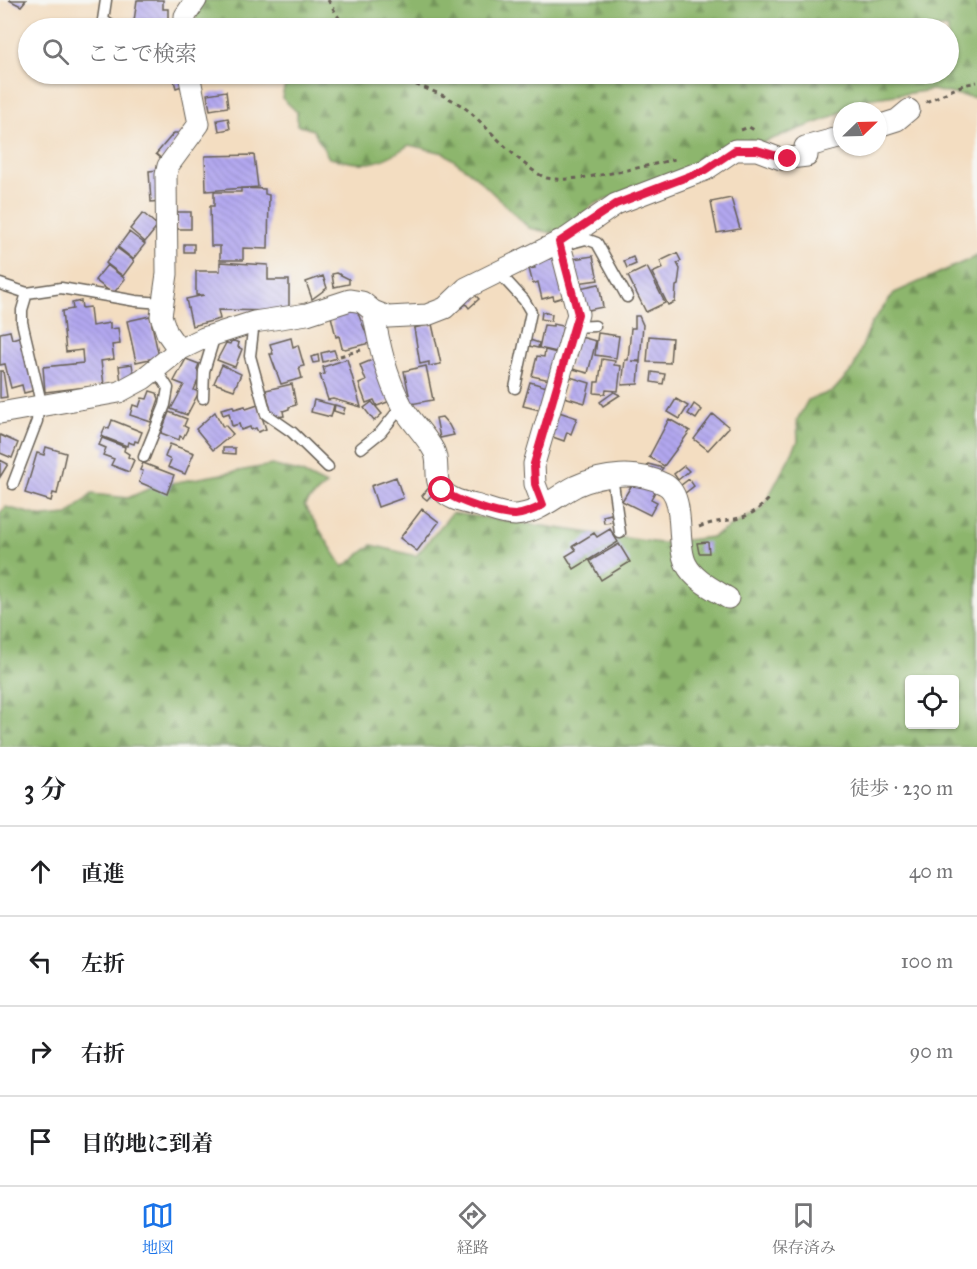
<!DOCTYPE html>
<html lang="ja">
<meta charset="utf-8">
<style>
:root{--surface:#fff;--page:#f2f2f2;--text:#202124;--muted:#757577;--line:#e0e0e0;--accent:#1a73e8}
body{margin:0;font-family:"IM FELL Great Primer","Noto Serif JP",serif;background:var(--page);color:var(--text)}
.controls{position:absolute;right:18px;bottom:18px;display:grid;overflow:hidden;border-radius:6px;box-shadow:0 2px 4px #0004}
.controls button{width:54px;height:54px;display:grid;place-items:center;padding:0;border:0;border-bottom:2px solid var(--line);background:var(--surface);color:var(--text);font:30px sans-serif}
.compass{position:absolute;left:833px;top:102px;width:54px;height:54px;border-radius:50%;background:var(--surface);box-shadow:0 2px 4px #0004;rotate:67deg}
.stop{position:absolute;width:18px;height:18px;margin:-14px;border:4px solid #e11d48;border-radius:50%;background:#fff}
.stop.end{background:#e11d48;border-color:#fff;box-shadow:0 2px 6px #0008}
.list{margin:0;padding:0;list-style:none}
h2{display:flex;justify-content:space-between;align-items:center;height:78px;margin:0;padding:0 24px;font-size:26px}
h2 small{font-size:20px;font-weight:400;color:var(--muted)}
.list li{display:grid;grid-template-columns:39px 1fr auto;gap:18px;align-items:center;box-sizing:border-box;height:90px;padding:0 24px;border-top:2px solid var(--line)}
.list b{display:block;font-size:22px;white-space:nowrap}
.list em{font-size:20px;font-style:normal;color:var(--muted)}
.icon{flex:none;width:33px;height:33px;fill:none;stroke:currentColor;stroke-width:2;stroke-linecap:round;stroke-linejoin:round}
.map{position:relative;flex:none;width:977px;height:747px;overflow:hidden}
.search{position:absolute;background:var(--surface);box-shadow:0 2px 4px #0004;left:18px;right:18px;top:18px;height:66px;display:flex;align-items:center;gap:15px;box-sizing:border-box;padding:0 21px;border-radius:33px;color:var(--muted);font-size:22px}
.sheet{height:438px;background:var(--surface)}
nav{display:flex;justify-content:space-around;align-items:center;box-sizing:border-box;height:84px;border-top:2px solid var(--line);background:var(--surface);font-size:16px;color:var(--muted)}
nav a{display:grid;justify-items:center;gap:3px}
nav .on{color:var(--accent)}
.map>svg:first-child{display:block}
</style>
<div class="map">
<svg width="977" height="747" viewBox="0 0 977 747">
<defs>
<pattern id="forest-firs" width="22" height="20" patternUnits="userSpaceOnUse" patternTransform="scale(1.5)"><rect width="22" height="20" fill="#8db66d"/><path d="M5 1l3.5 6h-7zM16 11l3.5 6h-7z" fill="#729359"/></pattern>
<pattern id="building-back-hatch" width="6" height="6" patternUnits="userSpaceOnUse" patternTransform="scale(1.5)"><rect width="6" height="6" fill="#b2a7ef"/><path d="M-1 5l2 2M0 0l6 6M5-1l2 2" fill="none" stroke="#988fcc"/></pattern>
</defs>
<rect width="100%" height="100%" fill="#f6f6f2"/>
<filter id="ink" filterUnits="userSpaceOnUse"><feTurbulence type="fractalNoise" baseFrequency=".0167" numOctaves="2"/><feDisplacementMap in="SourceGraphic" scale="12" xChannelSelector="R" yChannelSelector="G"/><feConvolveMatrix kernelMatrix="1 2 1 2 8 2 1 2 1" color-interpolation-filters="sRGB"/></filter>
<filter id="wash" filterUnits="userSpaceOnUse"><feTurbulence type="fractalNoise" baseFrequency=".008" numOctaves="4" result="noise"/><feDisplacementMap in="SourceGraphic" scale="24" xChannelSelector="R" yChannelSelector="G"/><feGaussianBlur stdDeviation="1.35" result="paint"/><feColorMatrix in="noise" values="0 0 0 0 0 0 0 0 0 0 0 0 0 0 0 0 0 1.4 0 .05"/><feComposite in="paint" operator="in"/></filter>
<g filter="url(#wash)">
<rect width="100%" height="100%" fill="#f3ddc1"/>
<path fill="url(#forest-firs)" stroke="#546944" stroke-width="1.5" fill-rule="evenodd" d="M195 0H977V98L932 90 867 99 827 119 594 204 561 235 529 228 475 176 444 153 409 145C376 167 366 166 329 158L313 130 297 125V112L282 98 284 88 292 80 285 74H948V28H196Z
M977 256V747H0V513L6 507 44 517 68 515 92 494 128 498 155 486 272 465 302 473 326 485 304 505 343 567 372 545 416 556 452 513 660 543 712 537 762 509 798 441 797 420 808 400 833 391 853 369 871 324 894 293ZM910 680H954V724H910Z"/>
<g id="blocks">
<path fill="url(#building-back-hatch)" d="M9 0H26L21 6Z
M137 0H163V9H168V28H133Z
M172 74H182L185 85 176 88Z
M226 91 228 107 210 110 207 94Z
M228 118 230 129 219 131 217 120Z
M174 133H182L163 160 156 154Z
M254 155 258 187 206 191 205 156Z
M158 170 160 201 151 202 149 171Z
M241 188 265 189V194L269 195 268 249 243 248V260H220V246H211L210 206H214V192H241Z
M731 198 740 229 717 233 711 202Z
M177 212H191V229H177Z
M143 213 158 226 145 242 130 229Z
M129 232 145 244 133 259 118 247Z
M184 244H194V252H184Z
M117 248 134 261 123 276 106 263Z
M677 253 681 261 677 263 680 269 678 285 676 286 675 302 668 305 652 273 663 268 660 261Z
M549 255V259L556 257 564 297 554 300 553 296 542 299 538 282 533 284 529 269 535 268 533 263Z
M593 256 598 280 577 283 573 259Z
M633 257 636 264 627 268 624 261Z
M220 262 268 265V280H289V311L218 310 220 319 192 326 186 299 204 295H196V271H220Z
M107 265 125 279 113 294 95 280Z
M647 267 665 303 646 312 628 276Z
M337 273 349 279V284L334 287 332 274Z
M323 276 327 288 312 299 306 282Z
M599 284 603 307 583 311 579 288Z
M471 291 479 299 469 308 466 304 461 308 457 303Z
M81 301 82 308 90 307 92 326 110 323V329L118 328 120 344 112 345 114 359 101 361 104 385 45 392 43 367 83 363 82 350 66 352 62 311 73 309 72 303Z
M355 306 370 343 345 349 342 348 339 336 336 337 330 312Z
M542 312 552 314 551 321 541 319Z
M150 316 159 357 136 362 127 321Z
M635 316H639L643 325 640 361H631L640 362 638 384 622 385 625 360H628L631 328H635Z
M432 324 441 364 429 366V362L420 364 414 328Z
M553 324 563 326 557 352 539 348 544 325 553 326Z
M10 331 12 339 22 336 36 390 24 393 22 385 11 388 5 364 0 365V333Z
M598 333 619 336 616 358 595 355Z
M577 336 596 341 588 373 569 368Z
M649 336 672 338 670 363 647 362Z
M291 338 293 347 298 345 304 366 299 367 302 378 281 384 270 354H273L270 344Z
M232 340 239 343 238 347 242 349 235 367 217 360 226 343 230 344Z
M530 340 539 343 538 348 529 346Z
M334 350 337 358 323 362 321 353Z
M545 350 557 353 550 380 532 376 537 356 544 357Z
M318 355 319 362 313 363 311 357Z
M377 358 393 400 377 406 374 400 366 403 359 384 366 381 360 365Z
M186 359 199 364 197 369 200 375 194 390 199 392 187 415 171 409 184 385 174 381Z
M347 359 361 407 333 399 328 400 320 375 325 374 323 367Z
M602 359 615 361 614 365 621 366 618 391 606 390 605 394 594 393 595 382H599Z
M132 364 134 377 121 383 119 366Z
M222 365 241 374 234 390 214 383Z
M426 366 433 400 411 404 404 371Z
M0 371H3L7 397 0 398Z
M652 372 665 374 663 384 651 382Z
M570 377 590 383 585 403 564 397Z
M530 382 547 387 540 410 523 406Z
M292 384 296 405 289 407V409L283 411 284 416 277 417 271 413 266 390Z
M150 391 157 393 159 399 151 422 130 415 133 405 139 407 142 398 147 399Z
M614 392 620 395 603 406 600 402Z
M676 399 688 406 680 419 668 412Z
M314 400 334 405 331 417 311 412Z
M372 402 382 414 374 421 364 408Z
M694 404 702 410 696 419 688 414Z
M258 405 266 429 258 432 256 428 251 430 250 427 241 430 239 424 232 426 229 413 223 415 221 409 233 406 234 409 245 406 246 409Z
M335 405 345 408 343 414 334 411Z
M169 412 187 419 184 426 188 428 183 438 180 436 179 440 161 433Z
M215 412 223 427 225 425 233 434 213 450 196 429Z
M559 412 577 418 571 434 567 432 564 441 550 436Z
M713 414 729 427 708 450 694 439Z
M442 417 449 425 454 435 440 438 436 418Z
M669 419 690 431 664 466 649 457Z
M112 420 142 432 138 442 135 441 134 444 128 442 127 446 101 436 105 427 109 429Z
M0 435 18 443 12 458 0 453Z
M102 438 125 447 124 451 129 454 128 457 134 460 129 472 111 465 114 459 103 455 106 448 99 445Z
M170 444 194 453 185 474 168 467 171 460 165 457Z
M46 447 66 453 57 494 53 493 51 501 25 493 37 453 44 455Z
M223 448H235V454L223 453Z
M0 460 8 464 0 477Z
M143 463 174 475 167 494 139 482 143 471 140 470Z
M648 464 663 468 658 474 646 471Z
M684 466 689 471 678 480 674 474Z
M396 477 403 498 378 507 371 486Z
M689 479 694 486 685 493 680 486Z
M633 483 656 490 651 499 657 502 650 515 622 501Z
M431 485 436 490 427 500 422 496Z
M422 509 439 522 417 551 400 538Z
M611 514 613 522 604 523 603 516Z
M610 529 618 542 574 569 566 556 576 550 573 546 594 533 597 537Z
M708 542 709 553H699L697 543Z
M619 544 630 562 601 580 590 561Z"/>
</g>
</g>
<g filter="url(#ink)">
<use href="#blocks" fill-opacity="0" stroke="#676056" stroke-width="1.5"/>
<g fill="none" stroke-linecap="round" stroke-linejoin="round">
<defs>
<path id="service" d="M106 0 103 20 113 27
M567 244 586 239 597 243 627 297
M499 273 524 300 531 312 515 388
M0 284 27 293 61 288 136 301 161 303
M27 293 22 310V322L42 407
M254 322 250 356 266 414 292 432 328 467
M575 327 595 326
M203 398 204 371 215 335
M361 448 381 432 402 406
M144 457 165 405 168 388 156 369
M612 476 620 533
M13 484 37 421 38 407"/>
<path id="minor" d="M185 28V16L196 0
M878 126 897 120 909 110
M373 311C379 344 386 377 402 406 411 422 426 435 434 451 440 463 433 479 442 490 450 500 464 502 475 505 487 508 502 515 515 515 538 514 556 496 576 486 603 474 637 470 664 484 687 495 675 542 686 564 694 580 713 589 728 598
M179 350 167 333 161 316 167 274 166 175 168 166 199 124 189 74
M0 413 119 392 143 379 179 350 204 338 254 322 307 314 350 300 362 302 373 311 388 317 427 315 445 308 466 288 567 238 616 204 705 170 735 150H757L781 159 807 156 805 147 842 137
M543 505 535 484 534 464 578 314 559 241"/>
</defs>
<use href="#service" stroke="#676056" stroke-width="13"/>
<use href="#minor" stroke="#676056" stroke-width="23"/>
<path stroke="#676056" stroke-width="3" stroke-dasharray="4.5 4.5" stroke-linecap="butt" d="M328 0 345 28
M391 74C416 87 448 93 470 112 487 127 527 172 547 178 571 184 648 166 675 159
M926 102 963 85 977 82
M741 130 749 127 754 130
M340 356 361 350
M699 527C731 515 742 527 770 498"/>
<use href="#service" stroke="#fff" stroke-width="10"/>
<use href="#minor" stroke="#fff" stroke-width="21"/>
</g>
</g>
<g fill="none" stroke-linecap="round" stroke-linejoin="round" filter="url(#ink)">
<path stroke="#e11d48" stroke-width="8" d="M442 490C455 501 497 515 515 515 525 514 534 510 543 505L535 484 534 464 578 314 559 242 616 204 705 170 735 150H757L788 159"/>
</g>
</svg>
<div class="controls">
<button><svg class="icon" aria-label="locate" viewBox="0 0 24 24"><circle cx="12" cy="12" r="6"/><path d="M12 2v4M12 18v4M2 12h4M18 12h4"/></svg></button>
</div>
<svg class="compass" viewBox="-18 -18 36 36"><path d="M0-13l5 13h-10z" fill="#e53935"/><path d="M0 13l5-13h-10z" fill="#757577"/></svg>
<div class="stop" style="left:442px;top:490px"></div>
<div class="stop end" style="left:788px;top:159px"></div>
<div class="search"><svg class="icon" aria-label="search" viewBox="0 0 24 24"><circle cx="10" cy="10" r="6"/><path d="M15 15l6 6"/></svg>ここで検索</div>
</div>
<section class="sheet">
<h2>3 分<small>徒歩 · 230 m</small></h2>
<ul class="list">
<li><svg class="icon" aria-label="ahead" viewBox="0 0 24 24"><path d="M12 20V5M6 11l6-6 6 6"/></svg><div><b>直進</b></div><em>40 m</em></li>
<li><svg class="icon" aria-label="left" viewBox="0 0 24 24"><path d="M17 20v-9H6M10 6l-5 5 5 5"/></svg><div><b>左折</b></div><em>100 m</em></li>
<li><svg class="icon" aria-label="right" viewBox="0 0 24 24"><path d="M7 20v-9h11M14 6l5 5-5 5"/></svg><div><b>右折</b></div><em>90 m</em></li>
<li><svg class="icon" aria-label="arrive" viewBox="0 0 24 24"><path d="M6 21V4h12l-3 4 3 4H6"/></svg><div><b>目的地に到着</b></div></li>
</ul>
</section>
<nav>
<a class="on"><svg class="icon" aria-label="map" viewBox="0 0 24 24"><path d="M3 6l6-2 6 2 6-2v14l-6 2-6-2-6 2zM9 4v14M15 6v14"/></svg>地図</a>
<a><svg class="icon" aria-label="directions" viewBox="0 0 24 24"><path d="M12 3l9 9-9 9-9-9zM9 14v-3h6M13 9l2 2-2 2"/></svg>経路</a>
<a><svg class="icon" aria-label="saved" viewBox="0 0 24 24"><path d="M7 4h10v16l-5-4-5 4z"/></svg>保存済み</a>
</nav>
